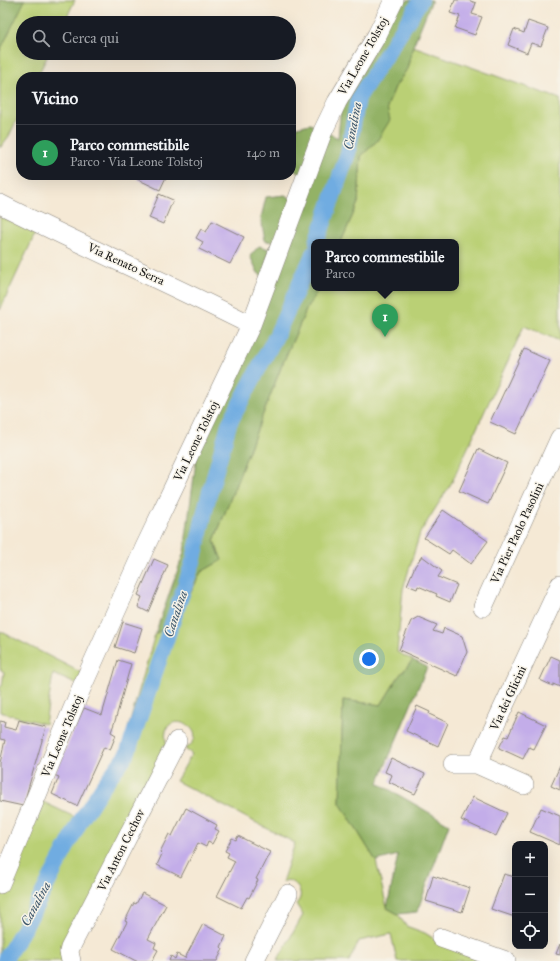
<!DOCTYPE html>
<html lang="it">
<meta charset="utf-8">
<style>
:root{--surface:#171b24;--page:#242831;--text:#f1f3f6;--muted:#9ea1a6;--line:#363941;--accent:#d690ce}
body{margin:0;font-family:"IM FELL Great Primer",serif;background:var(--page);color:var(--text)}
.controls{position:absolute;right:12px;bottom:12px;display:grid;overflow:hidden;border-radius:8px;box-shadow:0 4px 16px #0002}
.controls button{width:36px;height:36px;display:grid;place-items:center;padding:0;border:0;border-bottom:1px solid var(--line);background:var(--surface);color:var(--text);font:20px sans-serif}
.you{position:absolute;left:369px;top:659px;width:14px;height:14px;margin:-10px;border:3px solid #fff;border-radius:50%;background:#1a73e8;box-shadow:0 0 0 6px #1a73e833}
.badge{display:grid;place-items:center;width:26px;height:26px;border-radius:50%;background:var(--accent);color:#fff;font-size:13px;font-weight:700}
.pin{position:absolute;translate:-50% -33px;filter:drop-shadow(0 1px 2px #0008)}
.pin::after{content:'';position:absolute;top:21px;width:14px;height:12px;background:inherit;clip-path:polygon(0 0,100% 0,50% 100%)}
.popup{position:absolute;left:311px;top:239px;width:148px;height:52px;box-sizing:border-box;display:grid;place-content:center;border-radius:8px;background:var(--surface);filter:drop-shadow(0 1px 3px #0005);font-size:13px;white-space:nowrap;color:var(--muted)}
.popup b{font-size:15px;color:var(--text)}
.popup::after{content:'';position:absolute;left:50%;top:100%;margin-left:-8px;border:8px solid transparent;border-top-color:var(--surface)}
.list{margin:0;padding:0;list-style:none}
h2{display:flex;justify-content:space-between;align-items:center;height:52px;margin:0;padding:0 16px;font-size:17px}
h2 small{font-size:13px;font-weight:400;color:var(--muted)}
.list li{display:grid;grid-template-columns:26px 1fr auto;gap:12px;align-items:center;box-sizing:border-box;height:56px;padding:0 16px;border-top:1px solid var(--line)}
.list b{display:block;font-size:15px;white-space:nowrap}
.list p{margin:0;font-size:13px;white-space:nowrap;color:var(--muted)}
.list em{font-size:13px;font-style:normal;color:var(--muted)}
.icon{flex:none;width:22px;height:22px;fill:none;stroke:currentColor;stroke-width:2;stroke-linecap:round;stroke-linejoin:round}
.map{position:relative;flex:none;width:560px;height:961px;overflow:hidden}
.search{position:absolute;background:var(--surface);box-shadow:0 4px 16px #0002;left:16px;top:16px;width:280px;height:44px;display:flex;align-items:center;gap:10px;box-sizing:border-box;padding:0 14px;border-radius:22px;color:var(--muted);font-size:15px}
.panel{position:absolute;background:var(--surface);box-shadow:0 4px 16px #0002;left:16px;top:72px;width:280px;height:108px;border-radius:16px}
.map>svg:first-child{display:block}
</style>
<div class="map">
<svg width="560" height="961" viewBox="0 0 560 961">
<rect width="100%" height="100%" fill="#f7f3e8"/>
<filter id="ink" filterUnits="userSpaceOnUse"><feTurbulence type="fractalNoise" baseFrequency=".025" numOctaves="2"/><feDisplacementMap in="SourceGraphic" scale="8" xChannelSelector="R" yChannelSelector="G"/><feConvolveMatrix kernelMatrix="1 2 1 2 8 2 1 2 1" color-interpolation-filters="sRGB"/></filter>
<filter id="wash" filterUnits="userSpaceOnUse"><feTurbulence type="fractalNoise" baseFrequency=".012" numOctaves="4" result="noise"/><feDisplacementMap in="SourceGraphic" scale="16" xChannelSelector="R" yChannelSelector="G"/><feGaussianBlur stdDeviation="0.9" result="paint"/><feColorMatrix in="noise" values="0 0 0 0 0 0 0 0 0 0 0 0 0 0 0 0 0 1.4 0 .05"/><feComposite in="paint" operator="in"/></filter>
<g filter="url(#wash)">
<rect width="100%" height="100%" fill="#f5e9d5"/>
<path fill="#bad074" stroke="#6b7648" d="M0 0H75L64 23H23V53H49L37 77H21V111L9 136 0 148Z
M413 46 560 99V341L524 326 452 482 420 533 403 589 397 652 413 660 399 676 381 705 343 700 340 803 376 861 387 908 398 914 406 926 425 933 439 942 480 961H397L391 934 359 941 349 961H277L303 915 296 904C305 895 299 885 288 880L282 882 295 843 176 781 192 754 185 749C218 729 155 702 167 746L65 961H0V899L41 801 81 820 122 750 155 634 177 620 201 572 222 560 214 541 282 365 307 308 319 288H456V242H341L358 203 361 156 377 141 387 107 395 87 407 69Z
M0 216 36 232 0 310Z
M0 631 82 673 76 684 53 674 45 724 0 712V687L2 686 4 672 0 669Z"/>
<path fill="#93b266" stroke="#586741" d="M0 0H25L0 51Z
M394 0H432L413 46 407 69 395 87 387 107 390 120 377 141 361 156 358 203 341 242H314V288H319L307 308 282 365 214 541 222 560 201 572 177 620 155 634 184 552 198 445 271 283 258 273 250 256 259 246 269 249 274 242 265 241 261 218 266 197 285 195 308 208 311 182 295 170 297 127 310 124 338 138 341 106Z
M413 660 427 667 378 783 449 824 417 912 398 914 387 908 398 855 376 861 340 803 343 700 381 705 399 676Z"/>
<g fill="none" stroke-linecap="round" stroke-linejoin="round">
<path stroke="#6face1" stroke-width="16" d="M317 242 348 153 358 98 421 0
M4 961 27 923 81 820 103 786 127 754 194 559 207 502 229 424 276 336 314 252"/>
</g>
<g id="blocks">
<path fill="#c3ade9" d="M455 0H468L476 3 472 14 482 17 475 35 455 28 460 16 450 13Z
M528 21 548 28 541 46 531 43 527 53 508 45 514 29 524 33Z
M139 175H167L160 190 137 179Z
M159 194 173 200 163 224 149 218Z
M212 221 244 237 230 264 199 249 203 242 196 238 201 229 206 232Z
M524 349 550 361 516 434 490 422Z
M478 449 507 463 488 504 459 491Z
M443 510 488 541 471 564 452 550 449 554 424 538Z
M422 556 442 571 438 577 457 585 450 602 436 596 437 594 418 586 417 589 407 585 415 566Z
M154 559 168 565 148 612 138 607 142 597 138 595Z
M418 617 437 625 433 631 442 634 444 628 462 636 467 652 457 676 399 650 411 621Z
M123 622 142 628 134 653 115 647Z
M551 656 560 660V687L553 684V686L540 680Z
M118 660 131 664 115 721 111 732 116 735 110 750 104 747 77 806 52 794 59 777 54 775 84 708 102 715Z
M417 706 430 712 429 714 448 723 438 746 406 731Z
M519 712 546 725 534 749 529 747 523 759 499 748 505 736 508 737Z
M19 720 46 727 23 806 0 801V763L5 740 0 739V721L5 722 4 727 16 730Z
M391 758 425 774 415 794 389 782 392 775 385 772Z
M560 766V790L551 786Z
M473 797 507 813 496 836 461 820Z
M186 808 217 825 215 829 219 831 212 844 208 842 206 847 198 843 181 877 157 865 162 854 160 852 169 834 172 836Z
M541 808 560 816V845L530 832Z
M238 836 270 852 256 879 258 880 249 898 247 897 241 908 217 896 235 861 227 857 229 853 225 851 232 838 236 840Z
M504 874 515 877V917L491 909Z
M433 876 470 888 462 912 426 901Z
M142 893 166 905 148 939 156 943 154 948 158 950 152 961H136L113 949 127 922 125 921 134 903 136 904Z
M203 924 226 936 221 947 223 949 217 961H169L171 956 175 959 177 954 185 958Z
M560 944V955L556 954Z"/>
</g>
</g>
<g filter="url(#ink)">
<use href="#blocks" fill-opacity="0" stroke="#888278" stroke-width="1"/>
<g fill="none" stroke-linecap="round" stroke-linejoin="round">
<defs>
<path id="street" d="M0 204C83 246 168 283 251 325
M483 607 560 438
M453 764H477
M524 785 477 764 560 585
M0 884 81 689 145 547 251 325 323 131 337 102 377 35 394 0
M441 938 506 961
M71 961 69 952 70 948 177 741
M254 961 288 894"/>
</defs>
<use href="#street" stroke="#888278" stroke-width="20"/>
<use href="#street" stroke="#fff" stroke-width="19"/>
</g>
</g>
<g text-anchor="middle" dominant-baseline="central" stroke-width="3" stroke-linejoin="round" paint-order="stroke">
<g font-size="12" fill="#1c1c1c" stroke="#f7f3e8">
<text transform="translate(363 56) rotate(-60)">Via Leone Tolstoj</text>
<text transform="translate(126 264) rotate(25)">Via Renato Serra</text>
<text transform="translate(196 441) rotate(-64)">Via Leone Tolstoj</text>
<text transform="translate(517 533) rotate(-65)">Via Pier Paolo Pasolini</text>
<text transform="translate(508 698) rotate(-65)">Via dei Glicini</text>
<text transform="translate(62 736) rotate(-67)">Via Leone Tolstoj</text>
<text transform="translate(121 850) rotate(-63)">Via Anton Cechov</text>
</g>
<g font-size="13" font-style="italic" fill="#3d566b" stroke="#f7f3e8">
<text transform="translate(353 126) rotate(-79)">Canalina</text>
<text transform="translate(176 614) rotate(-71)">Canalina</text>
<text transform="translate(36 904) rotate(-62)">Canalina</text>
</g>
</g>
</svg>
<div class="controls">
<button>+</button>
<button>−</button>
<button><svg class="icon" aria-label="locate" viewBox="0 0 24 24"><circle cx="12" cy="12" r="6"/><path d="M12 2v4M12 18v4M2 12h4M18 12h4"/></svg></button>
</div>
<div class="you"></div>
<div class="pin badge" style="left:385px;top:337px;background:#2e9e5b">1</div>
<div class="popup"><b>Parco commestibile</b>Parco</div>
<div class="search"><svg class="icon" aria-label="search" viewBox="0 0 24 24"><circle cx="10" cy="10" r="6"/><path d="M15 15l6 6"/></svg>Cerca qui</div>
<section class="panel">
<h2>Vicino<small></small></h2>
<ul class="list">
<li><span class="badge" style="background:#2e9e5b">1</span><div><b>Parco commestibile</b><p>Parco · Via Leone Tolstoj</p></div><em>140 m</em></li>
</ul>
</section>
</div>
